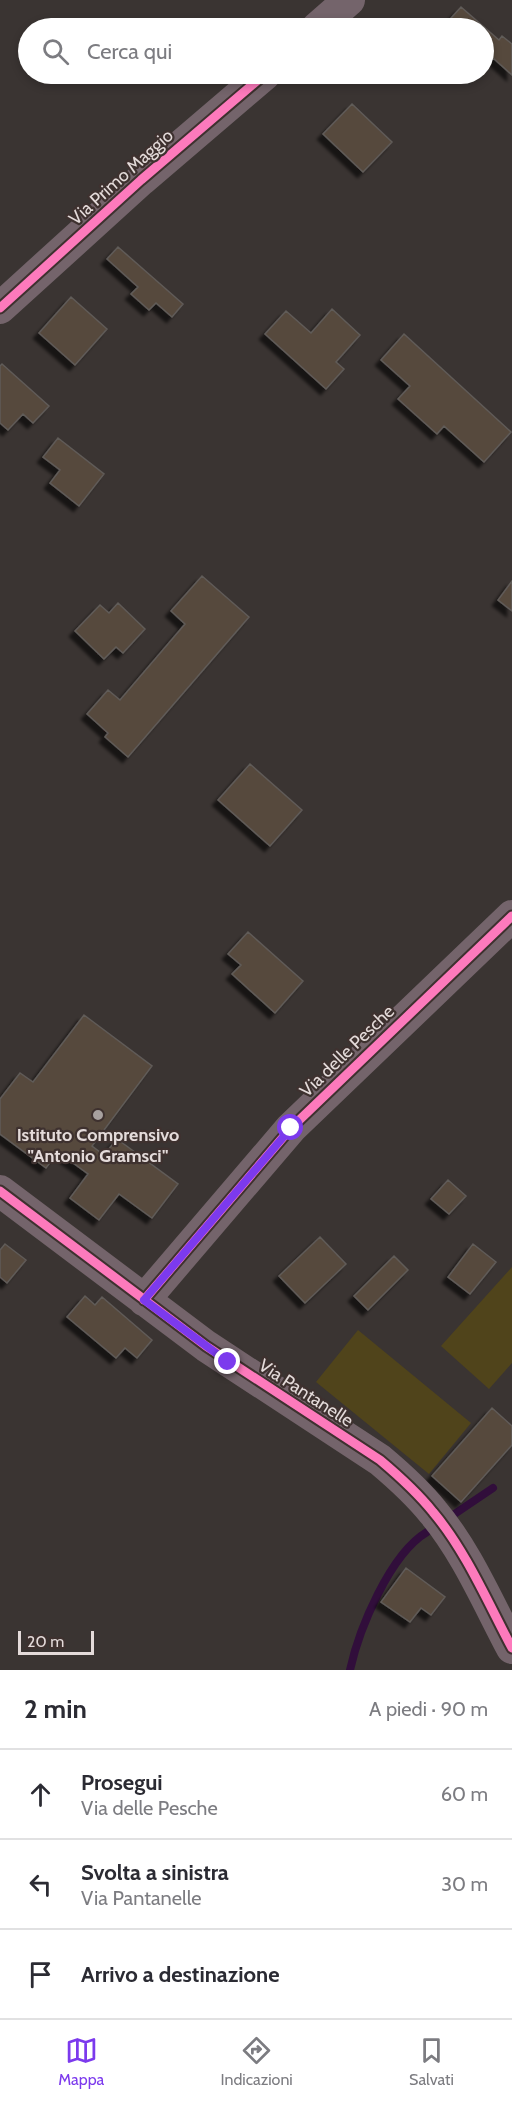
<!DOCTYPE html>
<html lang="it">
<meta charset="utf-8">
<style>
:root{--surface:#fff;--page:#f7f7f7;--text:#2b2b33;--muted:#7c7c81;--line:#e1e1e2;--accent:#7c3aed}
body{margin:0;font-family:Cabin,sans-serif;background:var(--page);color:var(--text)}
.scale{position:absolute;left:18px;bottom:15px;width:76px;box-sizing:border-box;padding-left:6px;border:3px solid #e4dbda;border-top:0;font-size:16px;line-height:21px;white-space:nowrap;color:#e4dbda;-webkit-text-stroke:4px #3e312f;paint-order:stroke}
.stop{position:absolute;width:18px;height:18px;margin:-14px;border:4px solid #7c3aed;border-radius:50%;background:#fff}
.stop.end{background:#7c3aed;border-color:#fff;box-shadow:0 2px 6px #0008}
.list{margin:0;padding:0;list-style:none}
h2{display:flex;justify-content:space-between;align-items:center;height:78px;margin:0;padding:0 24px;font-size:26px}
h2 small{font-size:20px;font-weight:400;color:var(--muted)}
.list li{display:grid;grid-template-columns:39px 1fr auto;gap:18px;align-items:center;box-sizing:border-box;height:90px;padding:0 24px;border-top:2px solid var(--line)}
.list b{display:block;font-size:22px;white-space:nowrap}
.list p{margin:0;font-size:20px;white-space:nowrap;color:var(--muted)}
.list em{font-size:20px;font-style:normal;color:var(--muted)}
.icon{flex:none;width:33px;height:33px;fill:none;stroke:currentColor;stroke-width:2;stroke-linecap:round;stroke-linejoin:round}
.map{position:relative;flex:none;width:512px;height:1670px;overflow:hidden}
.search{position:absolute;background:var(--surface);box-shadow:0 3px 9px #0003;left:18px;right:18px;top:18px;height:66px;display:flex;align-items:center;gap:15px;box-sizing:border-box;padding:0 21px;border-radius:33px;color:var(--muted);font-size:22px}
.sheet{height:348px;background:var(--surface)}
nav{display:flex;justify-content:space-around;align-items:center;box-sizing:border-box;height:84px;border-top:2px solid var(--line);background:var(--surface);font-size:16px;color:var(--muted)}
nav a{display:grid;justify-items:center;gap:3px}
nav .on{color:var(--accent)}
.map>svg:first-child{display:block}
</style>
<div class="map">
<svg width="512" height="1670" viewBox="0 0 512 1670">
<defs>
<filter id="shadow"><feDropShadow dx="-5.5" dy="5.5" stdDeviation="1.5" flood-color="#0009"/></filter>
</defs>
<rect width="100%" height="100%" fill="#3a3432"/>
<path fill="#50441b" d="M512 1267V1363L489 1389 441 1346Z
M358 1330 471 1423 429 1474 316 1382Z"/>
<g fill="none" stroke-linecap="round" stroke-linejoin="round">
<path stroke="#310e3b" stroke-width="8" d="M453 1515 493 1488
M350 1670C359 1629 390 1554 427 1532"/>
</g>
<path fill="#56493e" stroke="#605b58" stroke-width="1.5" filter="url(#shadow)" d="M461 7 499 40 502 36 512 44V75L493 58 485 67 484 66V28H442Z
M352 104 392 142 363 172 323 134Z
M118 247 183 304 172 317 156 303 149 310 131 294 138 287 107 259Z
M71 297 107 329 75 365 39 333Z
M332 309 360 335 336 362 344 369 326 389 265 334 286 311 311 333Z
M404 334 511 432 484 462 444 426 437 434 398 399 410 386 381 360Z
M2 364 49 406 33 423 23 414 8 430 0 423V366Z
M58 438 104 474 79 506 50 483 60 470 43 457Z
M202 576 249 617 128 757 105 737 108 733 87 714 108 690 120 700 185 624 171 611Z
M512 581V611L498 600Z
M118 603 145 629 123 653 116 647 104 659 75 631 100 605 109 613Z
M250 764 302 810 270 846 218 800Z
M248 932 303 981 275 1013 232 974 241 965 228 954Z
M84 1015 152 1066 92 1146 104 1155 117 1139 178 1184 152 1218 119 1194 99 1220 70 1198 88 1174 58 1152 46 1168 0 1134V1099L20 1073 33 1082Z
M448 1180 466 1196 449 1214 431 1199Z
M320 1237 346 1264 305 1303 279 1276Z
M5 1244 26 1260 7 1283 0 1277V1250Z
M473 1244 496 1262 470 1294 448 1277Z
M394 1256 408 1270 368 1310 354 1296Z
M85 1296 95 1305 102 1297 152 1340 137 1358 125 1348 116 1358 67 1317Z
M492 1408 512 1426V1445L461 1502 432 1476Z
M406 1568 445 1597 431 1615 421 1608 410 1622 381 1602Z"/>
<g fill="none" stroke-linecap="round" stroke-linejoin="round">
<path stroke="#74646b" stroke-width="32" d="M317 28 349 0
M0 308 141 180 265 74
M0 1191 206 1346 380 1460C399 1476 417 1492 433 1512 466 1551 488 1603 512 1648
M144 1300 291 1128 512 916"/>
<defs>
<path id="cycleway" d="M0 308 141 180 265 74
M0 1191 206 1346 380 1460C399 1476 417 1492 433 1512 466 1551 488 1603 512 1648
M144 1300 291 1128 512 916"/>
</defs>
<use href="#cycleway" stroke="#3e312f" stroke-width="13"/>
<use href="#cycleway" stroke="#fd7abc" stroke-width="9"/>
</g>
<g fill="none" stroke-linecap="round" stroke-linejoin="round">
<path stroke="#7c3aed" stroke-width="8" d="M228 1362 144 1300 291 1128"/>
</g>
<circle fill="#a8a19f" stroke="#3e312f" stroke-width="2" cx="98" cy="1115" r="6"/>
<g text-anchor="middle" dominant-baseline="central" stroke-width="4.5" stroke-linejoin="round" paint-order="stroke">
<g font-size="18" fill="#e4dbda" stroke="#3e312f">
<text transform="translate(121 177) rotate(-42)">Via Primo Maggio</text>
<text transform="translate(347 1051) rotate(-44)">Via delle Pesche</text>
<text transform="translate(306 1393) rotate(33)">Via Pantanelle</text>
</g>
<g font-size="18" font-weight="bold" fill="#e4dbda" stroke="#3e312f">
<text x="98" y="1135">Istituto Comprensivo<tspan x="98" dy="21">"Antonio Gramsci"</tspan></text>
</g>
</g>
</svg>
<div class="scale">20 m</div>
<div class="stop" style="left:291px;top:1128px"></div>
<div class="stop end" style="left:228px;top:1362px"></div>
<div class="search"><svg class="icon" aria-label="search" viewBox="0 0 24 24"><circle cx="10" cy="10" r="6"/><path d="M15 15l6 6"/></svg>Cerca qui</div>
</div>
<section class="sheet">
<h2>2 min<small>A piedi · 90 m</small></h2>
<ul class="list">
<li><svg class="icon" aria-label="ahead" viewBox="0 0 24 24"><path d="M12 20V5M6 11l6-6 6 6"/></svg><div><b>Prosegui</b><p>Via delle Pesche</p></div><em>60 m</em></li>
<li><svg class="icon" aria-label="left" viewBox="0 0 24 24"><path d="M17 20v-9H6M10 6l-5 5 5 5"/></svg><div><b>Svolta a sinistra</b><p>Via Pantanelle</p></div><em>30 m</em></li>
<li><svg class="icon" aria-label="arrive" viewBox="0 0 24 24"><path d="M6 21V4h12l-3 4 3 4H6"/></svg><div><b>Arrivo a destinazione</b></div></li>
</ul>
</section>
<nav>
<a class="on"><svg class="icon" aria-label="map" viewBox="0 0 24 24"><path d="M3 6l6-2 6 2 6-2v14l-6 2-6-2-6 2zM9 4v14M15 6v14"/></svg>Mappa</a>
<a><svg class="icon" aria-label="directions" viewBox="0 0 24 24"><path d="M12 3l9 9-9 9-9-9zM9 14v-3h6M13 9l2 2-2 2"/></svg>Indicazioni</a>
<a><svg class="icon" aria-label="saved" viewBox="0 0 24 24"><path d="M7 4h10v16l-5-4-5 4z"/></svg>Salvati</a>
</nav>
